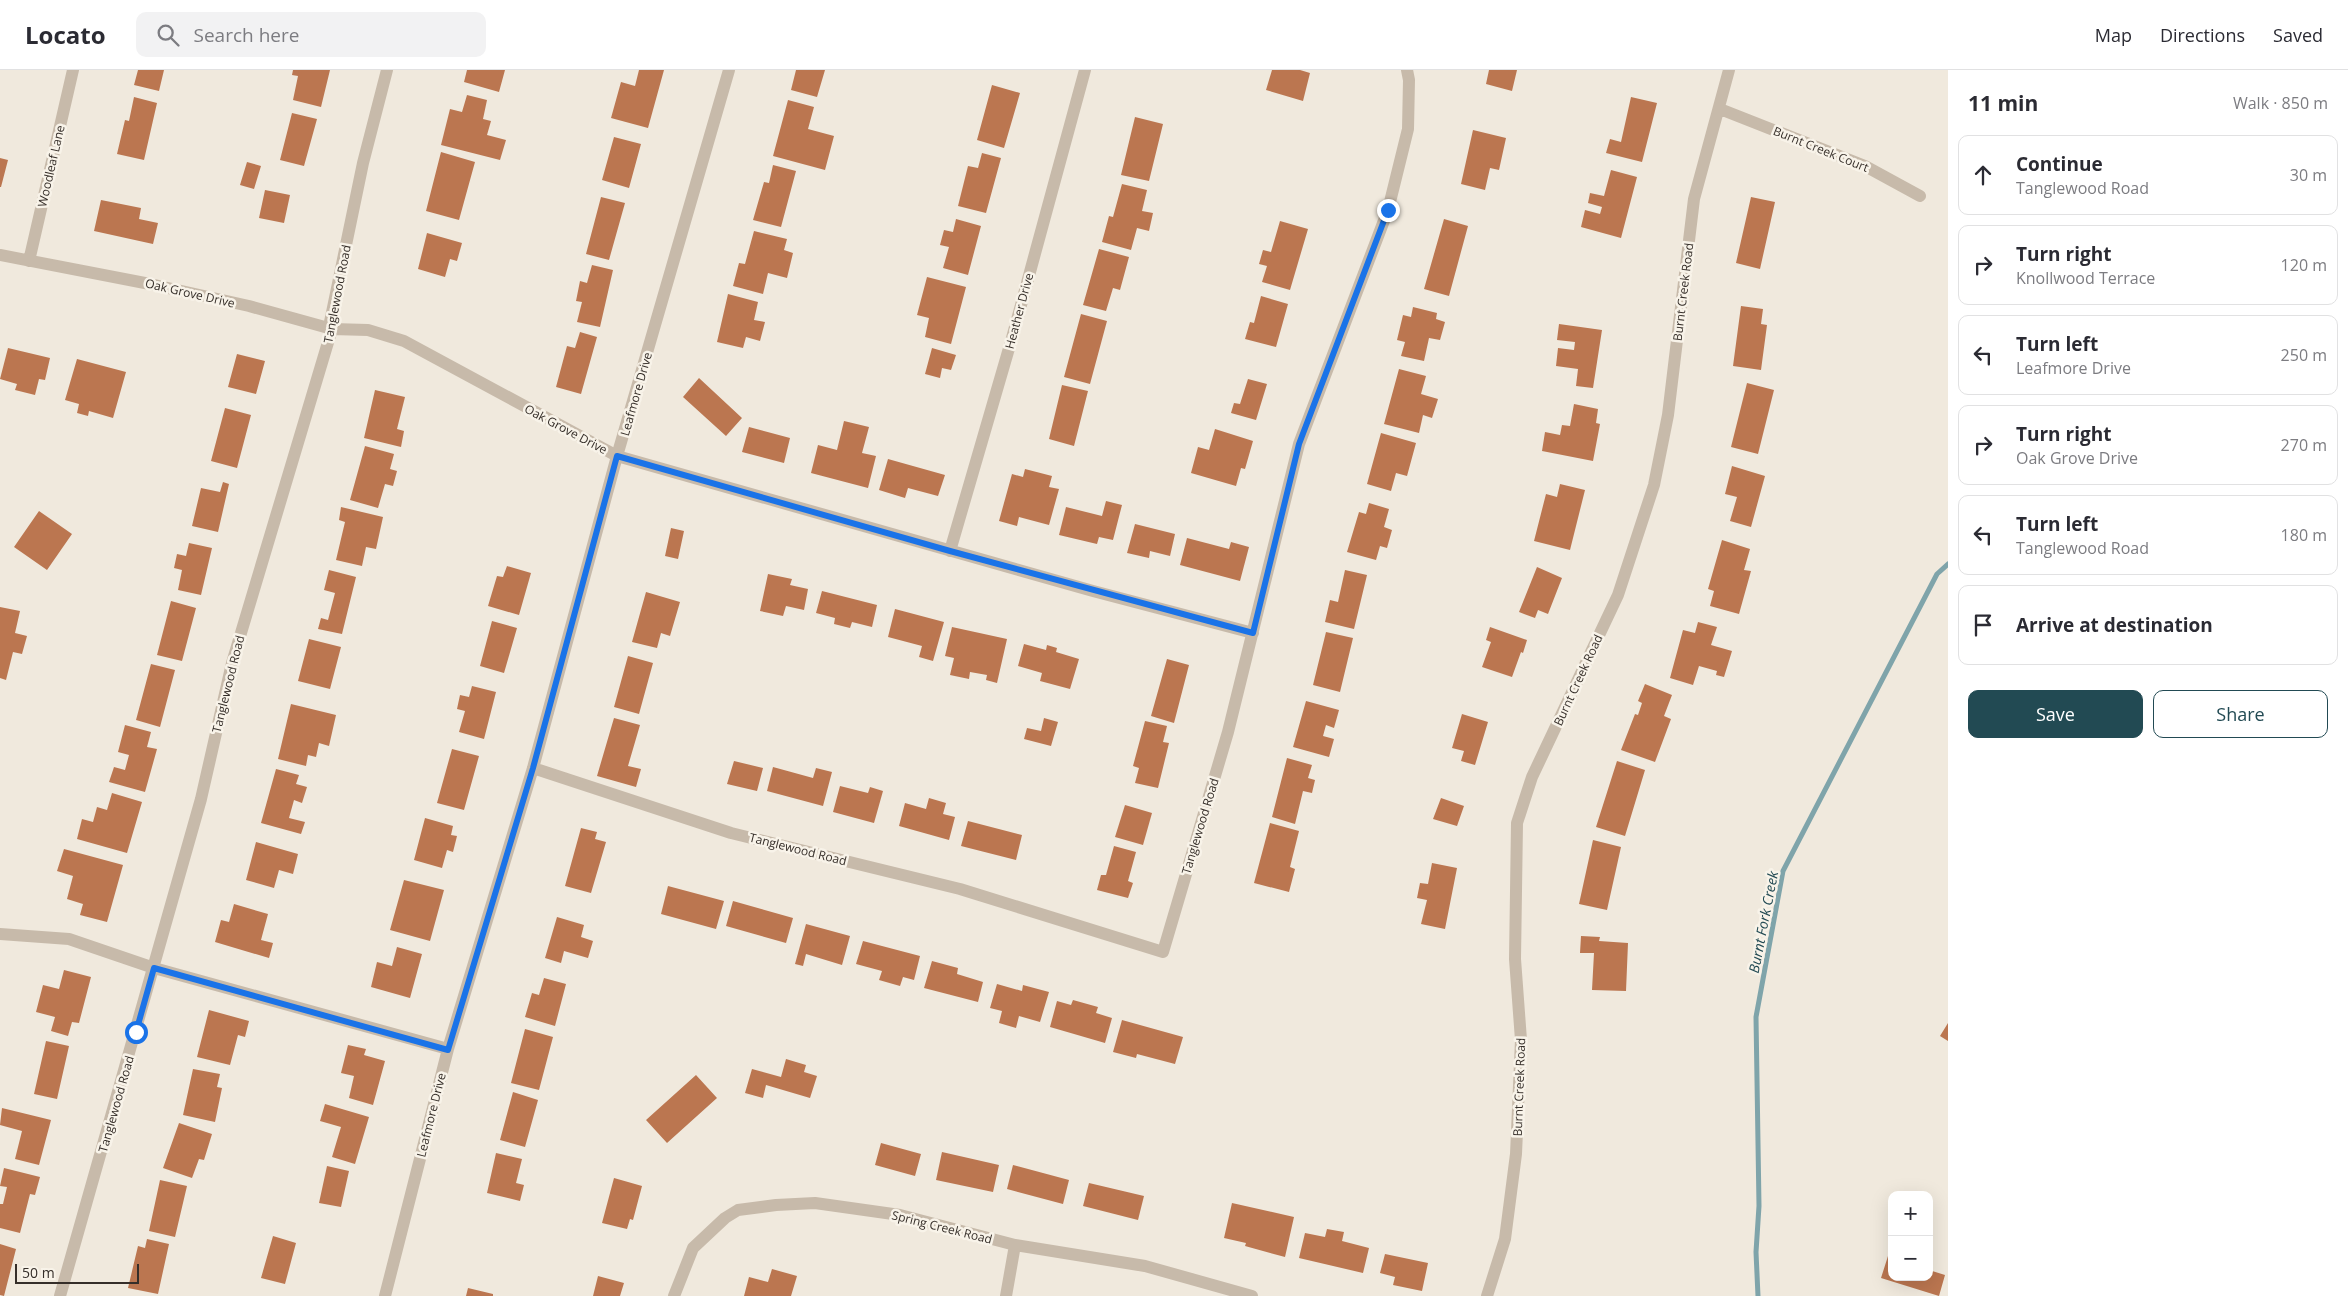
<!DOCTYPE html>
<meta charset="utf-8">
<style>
:root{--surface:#fff;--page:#f2f2f3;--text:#2b2b33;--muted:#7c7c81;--line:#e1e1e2;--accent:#224a53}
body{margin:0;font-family:"Open Sans",sans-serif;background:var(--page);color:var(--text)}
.controls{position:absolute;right:15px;bottom:15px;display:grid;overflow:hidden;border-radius:10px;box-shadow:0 5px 20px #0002}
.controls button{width:45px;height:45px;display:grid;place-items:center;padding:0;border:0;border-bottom:1px solid var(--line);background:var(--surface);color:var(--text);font:25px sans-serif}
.scale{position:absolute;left:15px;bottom:12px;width:124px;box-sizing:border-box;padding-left:5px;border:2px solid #352e29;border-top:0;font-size:14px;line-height:18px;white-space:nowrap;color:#352e29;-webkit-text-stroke:4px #f8f3e9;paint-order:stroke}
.stop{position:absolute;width:15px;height:15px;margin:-11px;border:4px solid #1a73e8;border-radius:50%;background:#fff}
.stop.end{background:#1a73e8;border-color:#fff;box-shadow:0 1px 5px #0008}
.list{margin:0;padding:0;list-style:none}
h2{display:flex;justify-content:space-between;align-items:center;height:65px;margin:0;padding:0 20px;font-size:21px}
h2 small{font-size:16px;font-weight:400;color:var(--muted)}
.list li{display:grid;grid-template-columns:32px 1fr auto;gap:15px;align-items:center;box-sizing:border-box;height:80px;margin:0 10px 10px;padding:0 10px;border:1px solid var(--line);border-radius:10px}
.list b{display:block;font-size:19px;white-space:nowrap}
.list p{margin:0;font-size:16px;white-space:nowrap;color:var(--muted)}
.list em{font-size:16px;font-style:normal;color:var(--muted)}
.actions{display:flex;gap:10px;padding:15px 20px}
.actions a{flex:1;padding:11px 0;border:1px solid var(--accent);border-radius:10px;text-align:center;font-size:18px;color:var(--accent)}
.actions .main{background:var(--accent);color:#fff}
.icon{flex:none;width:28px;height:28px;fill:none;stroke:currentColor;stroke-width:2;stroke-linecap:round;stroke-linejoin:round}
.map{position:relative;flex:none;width:1948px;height:1226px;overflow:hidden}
header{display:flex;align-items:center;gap:30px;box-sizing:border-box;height:70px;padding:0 25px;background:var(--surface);border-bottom:1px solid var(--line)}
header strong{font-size:24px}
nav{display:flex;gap:28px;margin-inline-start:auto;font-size:18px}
.search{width:350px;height:45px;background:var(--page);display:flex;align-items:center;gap:12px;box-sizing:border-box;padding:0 18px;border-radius:10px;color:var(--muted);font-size:19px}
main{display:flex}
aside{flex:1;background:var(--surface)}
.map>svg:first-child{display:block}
</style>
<header>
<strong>Locato</strong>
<div class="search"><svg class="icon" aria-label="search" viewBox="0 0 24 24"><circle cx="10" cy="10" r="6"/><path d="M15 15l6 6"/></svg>Search here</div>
<nav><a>Map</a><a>Directions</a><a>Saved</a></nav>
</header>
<main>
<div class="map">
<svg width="1948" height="1226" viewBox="0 0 1948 1226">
<rect width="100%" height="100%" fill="#f0e9dd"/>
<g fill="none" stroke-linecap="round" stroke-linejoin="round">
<path stroke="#7fa4aa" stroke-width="5" d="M1758 1226 1756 1182 1759 1136 1756 947 1783 801 1937 504 1948 494"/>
</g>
<path fill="#bb7650" d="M138 0H164L159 21 134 15Z
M293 0H330L321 37 293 30 298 6 292 5Z
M467 0H505L499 22 464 12Z
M639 0H664L648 58 611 48 621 12 635 16Z
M796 0H825L817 27 791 20Z
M1272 0H1300L1310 3 1303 31 1266 20Z
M1489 0H1517L1512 21 1486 14Z
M992 15 1020 23 1004 78 977 70Z
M467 25 487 30 483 49 491 51 487 65 506 70 500 90 441 75 450 39 462 42Z
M134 27 157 33 144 90 117 84 125 50 129 51Z
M1631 27 1657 33 1642 92 1606 83 1610 69 1621 72Z
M788 30 814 37 808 59 834 66 825 100 773 86Z
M292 43 317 49 304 96 280 90Z
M1135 47 1163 54 1149 111 1121 105Z
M1473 60 1506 68 1499 100 1490 98 1485 120 1461 114Z
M614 67 641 74 629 118 602 110Z
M441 82 475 92 459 150 426 141Z
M982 83 1001 88 986 143 958 136 968 96 978 98Z
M0 88 8 90 1 117H0Z
M247 92 261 96 254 119 240 115Z
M773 95 796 101 781 157 753 150 764 112 769 113Z
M1611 100 1637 107 1621 168 1581 157 1585 140 1600 144 1602 137 1588 133 1590 123 1604 126Z
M1122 114 1147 120 1142 141 1153 143 1149 161 1137 158 1131 180 1102 172 1109 146 1113 147Z
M265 120 290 125 284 153 259 148Z
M601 127 625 133 609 190 586 184Z
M1751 127 1775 132 1760 199 1736 193Z
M101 130 141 138 139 149 158 153 153 174 94 161Z
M956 149 981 156 968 205 943 198 949 177 940 175 944 160 953 162Z
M1444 149 1468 156 1449 226 1424 219Z
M1280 151 1308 159 1290 220 1262 212 1267 196 1259 194 1263 180 1271 182Z
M754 161 787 169 784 180 793 183 787 208 768 203 763 224 733 216 739 193 745 194Z
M427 163 462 173 457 191 450 189 445 207 418 199Z
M1099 179 1129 187 1120 220 1113 218 1106 241 1083 235Z
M592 195 613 200 600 257 577 252 582 232 576 231 580 211 587 213Z
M927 207 966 217 951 274 925 267 929 248 917 245Z
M728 224 758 232 754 250 765 252 760 271 746 267 743 278 717 272Z
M1261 226 1288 234 1276 277 1245 269 1250 252 1254 253Z
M1741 236 1763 239 1761 254 1767 255 1761 300 1733 296Z
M1413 237 1437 243 1436 249 1445 252 1440 270 1429 268 1424 291 1401 286 1405 272 1397 270 1403 245 1411 247Z
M1081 244 1107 251 1090 314 1064 307Z
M1559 254 1602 260 1593 318 1576 316 1578 299 1556 296 1558 278 1574 280 1575 272 1557 270Z
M580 262 597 267 581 324 556 317 567 276 575 278Z
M8 278 50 288 45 310 39 309 35 325 15 320 17 314 0 309Z
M932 278 956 285 951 300 942 298 940 308 925 304Z
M237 284 265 291 256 324 228 317Z
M77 289 126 302 113 348 89 341 88 346 77 343 79 334 65 330Z
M1399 299 1426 306 1421 324 1438 329 1432 348 1423 345 1419 363 1384 354Z
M699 308 742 348 726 366 683 327Z
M1248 309 1267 314 1256 350 1231 343 1234 333 1240 334Z
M1747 313 1774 320 1758 384 1731 377Z
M1062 315 1088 321 1074 376 1049 369Z
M375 320 405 327 397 359 404 361 401 377 364 368Z
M1574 334 1598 339 1596 353 1600 354 1593 391 1542 381 1545 362 1560 365 1562 355 1570 356Z
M225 338 251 345 237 398 211 391Z
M844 351 869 357 862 383 876 386 868 418 811 403 818 375 837 380Z
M749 357 790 368 784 393 742 382Z
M1215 359 1253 371 1245 399 1241 398 1236 416 1191 403 1198 377 1209 380Z
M1381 363 1416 373 1407 406 1396 403 1391 421 1367 414Z
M365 376 394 384 390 399 397 401 393 416 385 414 378 438 350 430Z
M888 389 945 405 938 426 908 418 905 428 879 420Z
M1732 396 1765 406 1751 457 1730 451 1737 427 1725 424Z
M1025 399 1052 406 1049 417 1059 419 1049 455 1019 447 1017 456 999 451 1012 404 1023 407Z
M223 412 229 414 218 462 192 456 201 418 220 422Z
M1560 414 1585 420 1570 480 1534 471 1546 424 1557 427Z
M1106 431 1122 435 1113 470 1099 467 1097 474 1059 465 1066 437 1102 446Z
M1369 433 1389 439 1384 457 1392 460 1387 478 1380 476 1376 490 1347 482 1359 442 1366 444Z
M341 437 383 447 376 479 366 477 362 496 336 490 345 452 339 450Z
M39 441 72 464 47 500 14 477Z
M1135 454 1175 464 1170 486 1150 481 1149 488 1127 483Z
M671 458 684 461 678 489 665 486Z
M1187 468 1229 479 1231 472 1249 477 1240 511 1180 495Z
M1722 470 1750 479 1744 500 1751 501 1739 544 1710 536 1714 521 1708 519Z
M189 473 212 478 201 525 178 520 182 500 174 498 177 484 186 486Z
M507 496 531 503 519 545 488 536 497 506 503 507Z
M1537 497 1562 508 1548 544 1538 540 1535 548 1519 542Z
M329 500 356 507 342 564 318 559 321 548 328 550 335 523 324 520Z
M1345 500 1367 505 1354 559 1325 552 1330 530 1338 532Z
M768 504 792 509 790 515 808 519 804 540 786 536 783 546 760 541Z
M822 521 877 535 872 557 852 552 850 558 834 554 835 548 816 543Z
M646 522 680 532 670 566 661 563 657 578 632 572Z
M171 531 196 538 182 591 157 585Z
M0 537 20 541 15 563 27 566 22 584 13 582 6 610 0 608Z
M895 539 944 552 933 591 919 587 922 576 888 567Z
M492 551 517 558 504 603 480 596Z
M1698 552 1717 557 1711 575 1732 581 1724 607 1716 605 1717 601 1699 596 1693 615 1670 608 1683 560 1695 563Z
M952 557 1007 569 997 613 986 610 987 605 970 602 969 609 950 605 954 588 945 586Z
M1490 557 1527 570 1523 583 1521 582 1512 607 1482 597 1491 572 1486 570Z
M1326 562 1353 568 1340 622 1313 615Z
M309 569 341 577 330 619 298 611Z
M1024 574 1046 580 1047 575 1057 578 1056 582 1079 589 1070 619 1040 611 1042 603 1018 596Z
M628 586 653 593 639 644 614 637Z
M1167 589 1189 595 1174 653 1151 646Z
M151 594 175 600 160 657 136 650Z
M1645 614 1672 625 1664 646 1671 649 1655 692 1621 680 1635 644 1638 645 1642 633 1638 631Z
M472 616 496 622 484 669 459 662 465 641 457 639 460 625 469 627Z
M1306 631 1339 640 1334 658 1326 655 1323 666 1334 669 1329 687 1293 677Z
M291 634 336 645 329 676 319 673 316 687 308 685 306 696 278 689Z
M1462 644 1488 652 1475 695 1461 691 1464 681 1452 678Z
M614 648 640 655 628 696 641 699 636 717 597 706Z
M1044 648 1058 652 1051 676 1024 669 1027 658 1041 661Z
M1145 651 1167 656 1163 672 1169 673 1158 718 1135 713 1139 698 1133 696Z
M125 655 151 662 147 677 157 679 145 722 109 712 114 697 125 700 129 685 118 682Z
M452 679 479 686 464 740 437 733Z
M1287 688 1312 695 1308 708 1315 710 1312 723 1303 721 1295 754 1272 747Z
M734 691 763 698 757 721 727 714Z
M1617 691 1645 700 1625 766 1596 757Z
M773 697 813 708 816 698 832 702 823 736 767 721Z
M276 699 299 705 296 714 307 717 302 733 294 730 289 748 305 752 301 764 261 753Z
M840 716 868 723 870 717 883 721 874 753 833 742Z
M112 723 142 732 127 783 77 769 82 749 93 752 97 737 107 740Z
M929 728 946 733 943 744 955 747 949 770 899 756 905 733 926 739Z
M1441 728 1464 736 1457 756 1433 749Z
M1125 735 1152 743 1143 775 1115 767Z
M425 748 453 756 451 765 457 766 453 782 447 780 442 798 414 790Z
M968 751 1022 765 1016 790 961 776Z
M1270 753 1299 761 1290 797 1295 799 1289 822 1254 813Z
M581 758 597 762 595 769 606 772 591 823 565 816Z
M1593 770 1621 777 1607 840 1579 834Z
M256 772 298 784 293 804 279 800 274 818 246 810Z
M1114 776 1136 782 1128 811 1133 813 1128 828 1097 820 1101 805H1106Z
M64 779 123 795 107 852 80 845 83 834 67 829 73 806 57 801Z
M1432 793 1457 798 1445 859 1421 854 1427 830 1417 828 1420 813 1428 814Z
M404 810 444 820 430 871 390 860Z
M668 816 724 831 716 859 661 844Z
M733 831 793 848 786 873 726 856Z
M234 834 268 844 261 870 273 873 269 888 215 872 221 850 229 852Z
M557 847 584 855 581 867 593 871 588 888 564 881 561 893 545 888Z
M806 854 850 866 842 895 806 884 803 896 795 894Z
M1581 866 1600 867 1599 871 1628 873 1626 921 1592 920 1594 883H1580Z
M863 871 920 886 914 910 903 907 900 916 879 910 882 901 856 894Z
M397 877 422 884 410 928 371 917 377 892 392 896Z
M932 891 958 898 957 904 983 912 978 932 924 918Z
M64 900 91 907 79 953 72 952 68 966 51 961 55 947 36 942 43 915 59 919Z
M544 908 566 914 555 956 525 947 532 923 539 925Z
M997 914 1022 921 1023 915 1049 922 1040 952 1019 946 1016 958 999 953 1002 941 990 938Z
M1073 930 1098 937 1096 943 1112 948 1105 973 1050 957 1057 931 1071 935Z
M209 940 249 951 245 967 238 965 230 995 197 987Z
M1122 950 1183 967 1175 994 1137 984 1136 988 1113 982Z
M1948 953V971L1940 966Z
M525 959 553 967 539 1020 511 1013Z
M46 971 69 976 57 1029 34 1024Z
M348 975 366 979 364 985 385 991 373 1035 349 1028 354 1006 341 1003Z
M786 989 806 995 804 1002 817 1006 810 1028 766 1015 763 1028 745 1023 752 999 781 1007Z
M193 999 220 1004 217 1017 222 1018 215 1052 183 1045Z
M696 1005 717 1028 667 1073 646 1050Z
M513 1022 538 1030 525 1077 500 1070Z
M325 1034 369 1047 355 1094 332 1087 341 1057 320 1051Z
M2 1038 51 1050 39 1095 15 1089 22 1061 0 1055Z
M179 1053 212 1064 204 1090 199 1089 192 1108 163 1098Z
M881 1073 921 1084 915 1106 875 1095Z
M942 1082 999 1095 993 1122 936 1110Z
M496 1083 522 1089 516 1113 524 1115 520 1131 487 1123Z
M1013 1095 1069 1110 1063 1134 1007 1119Z
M327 1096 349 1101 341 1137 319 1133Z
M4 1098 40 1107 35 1125 30 1124 20 1163 0 1158V1134H3L7 1117 0 1116Z
M614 1108 642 1116 633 1150 630 1149 627 1159 602 1153Z
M160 1110 187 1116 175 1167 149 1161Z
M1089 1113 1144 1126 1138 1150 1083 1136Z
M1232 1133 1294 1147 1285 1187 1245 1176 1246 1173 1224 1168Z
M1327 1159 1344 1162 1342 1171 1369 1178 1363 1203 1299 1188 1305 1163 1325 1167Z
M273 1166 296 1173 285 1214 261 1208Z
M147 1169 169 1174 158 1224 128 1218 138 1176 145 1178Z
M0 1174 16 1179 4 1226 0 1225Z
M1385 1184 1428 1193 1422 1221 1393 1215 1395 1207 1380 1203Z
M1888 1186 1892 1187V1207H1929V1200L1945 1205 1939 1226 1881 1208Z
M772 1199 797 1206 791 1226H744L749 1207 768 1212Z
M598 1206 624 1213 620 1226H593Z
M468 1218 493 1224V1226H466Z"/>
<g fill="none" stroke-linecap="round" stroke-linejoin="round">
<path stroke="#c7baaa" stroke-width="12" d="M1720 39 1865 96 1920 126
M0 185 150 214 249 236 332 259 368 260 404 271 617 386 1093 521 1253 563
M29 191 73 0
M950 481 1012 268 1085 0
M533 698 731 763 960 819 1163 882 1228 662 1299 374 1388 140 1408 59 1409 10 1407 0
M0 864 69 869 154 898 448 979
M60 1226 201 729 232 593 332 259 330 252 363 93 387 0
M385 1226 448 979 533 698 617 386 729 0
M674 1226 693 1178 725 1148 738 1140 776 1135 815 1133 900 1145 1015 1175 1145 1196 1252 1226
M1006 1226 1015 1175
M1487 1226 1505 1169 1516 1084 1521 970 1515 889 1517 753 1532 707 1618 525 1654 415 1668 345 1694 129 1729 0"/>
</g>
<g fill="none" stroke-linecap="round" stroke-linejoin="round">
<path stroke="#1a73e8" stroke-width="6" d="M136 962 154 898 448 980 533 698 617 386 950 481 1253 563 1299 374 1388 140"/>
</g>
<g text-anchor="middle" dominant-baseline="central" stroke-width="5" stroke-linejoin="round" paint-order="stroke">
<g font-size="12" fill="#352e29" stroke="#f8f3e9">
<text transform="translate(1821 79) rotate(22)">Burnt Creek Court</text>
<text transform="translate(51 96) rotate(-77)">Woodleaf Lane</text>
<text transform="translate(1683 222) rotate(-83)">Burnt Creek Road</text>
<text transform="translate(190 223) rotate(13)">Oak Grove Drive</text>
<text transform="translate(337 224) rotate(-79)">Tanglewood Road</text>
<text transform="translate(1019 241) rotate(-75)">Heather Drive</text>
<text transform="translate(636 324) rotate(-74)">Leafmore Drive</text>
<text transform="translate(566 359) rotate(28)">Oak Grove Drive</text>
<text transform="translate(1578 610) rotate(-65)">Burnt Creek Road</text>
<text transform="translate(228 614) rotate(-76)">Tanglewood Road</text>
<text transform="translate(1200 756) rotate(-73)">Tanglewood Road</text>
<text transform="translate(798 779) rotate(14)">Tanglewood Road</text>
<text transform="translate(1519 1017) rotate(-88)">Burnt Creek Road</text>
<text transform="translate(116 1034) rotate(-74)">Tanglewood Road</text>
<text transform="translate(431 1045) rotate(-76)">Leafmore Drive</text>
<text transform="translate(942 1157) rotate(14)">Spring Creek Road</text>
</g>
<g font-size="14" font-style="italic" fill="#224a53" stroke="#f8f3e9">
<text transform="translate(1763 852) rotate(-79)">Burnt Fork Creek</text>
</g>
</g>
</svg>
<div class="controls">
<button>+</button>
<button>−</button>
</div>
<div class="scale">50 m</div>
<div class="stop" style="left:136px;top:962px"></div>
<div class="stop end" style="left:1388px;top:140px"></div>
</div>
<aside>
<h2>11 min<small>Walk · 850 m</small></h2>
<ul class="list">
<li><svg class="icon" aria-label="ahead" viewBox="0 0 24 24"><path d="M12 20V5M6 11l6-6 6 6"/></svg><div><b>Continue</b><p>Tanglewood Road</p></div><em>30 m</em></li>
<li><svg class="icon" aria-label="right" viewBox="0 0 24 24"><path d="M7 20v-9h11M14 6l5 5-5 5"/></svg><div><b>Turn right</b><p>Knollwood Terrace</p></div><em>120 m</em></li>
<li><svg class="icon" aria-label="left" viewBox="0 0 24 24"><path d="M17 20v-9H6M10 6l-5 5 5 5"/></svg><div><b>Turn left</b><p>Leafmore Drive</p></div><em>250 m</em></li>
<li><svg class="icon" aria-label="right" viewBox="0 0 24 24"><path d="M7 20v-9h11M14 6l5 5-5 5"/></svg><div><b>Turn right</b><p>Oak Grove Drive</p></div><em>270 m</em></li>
<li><svg class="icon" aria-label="left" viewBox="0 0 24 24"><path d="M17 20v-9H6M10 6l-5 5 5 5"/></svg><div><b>Turn left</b><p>Tanglewood Road</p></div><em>180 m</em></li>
<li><svg class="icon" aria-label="arrive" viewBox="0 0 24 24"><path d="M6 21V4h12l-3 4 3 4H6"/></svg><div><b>Arrive at destination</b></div></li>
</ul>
<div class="actions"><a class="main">Save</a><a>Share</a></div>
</aside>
</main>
